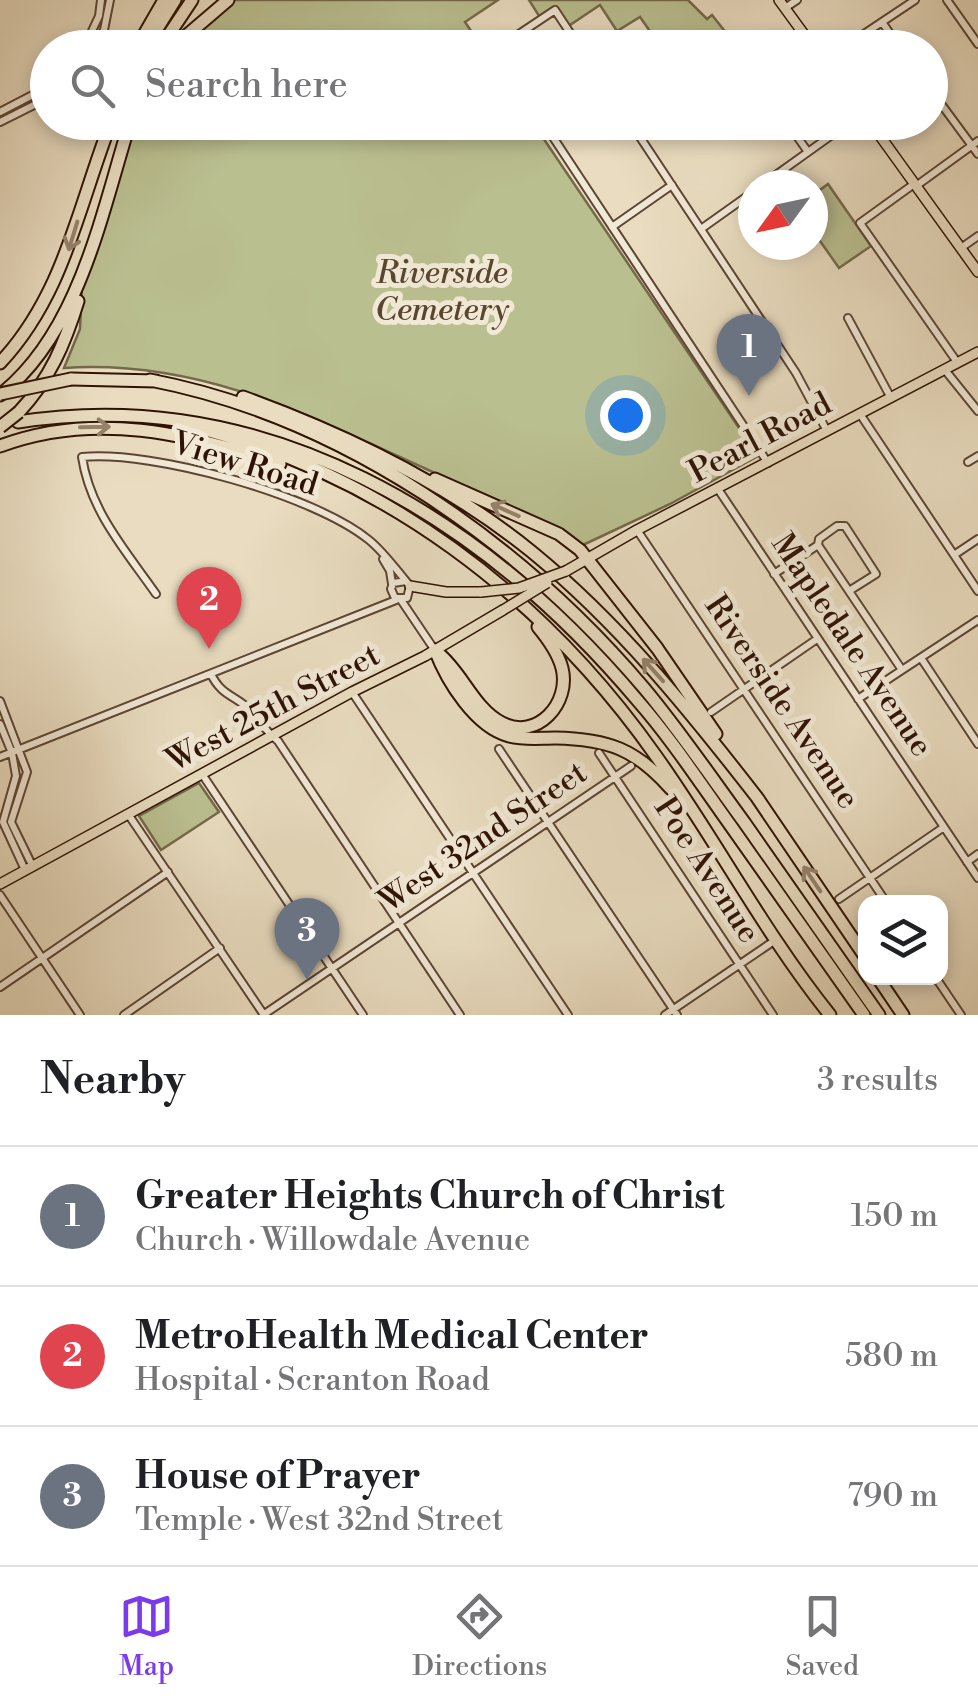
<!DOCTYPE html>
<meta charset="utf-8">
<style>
:root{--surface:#fff;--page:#f2f2f2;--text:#202124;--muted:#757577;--line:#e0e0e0;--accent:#7c3aed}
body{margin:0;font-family:"Libre Bodoni",serif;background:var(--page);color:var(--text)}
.controls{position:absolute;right:30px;bottom:30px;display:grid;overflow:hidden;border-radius:20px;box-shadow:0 5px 15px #0003}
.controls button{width:90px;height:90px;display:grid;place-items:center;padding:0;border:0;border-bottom:2px solid var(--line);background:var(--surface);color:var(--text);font:50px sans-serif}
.compass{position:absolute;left:738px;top:170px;width:90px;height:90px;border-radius:50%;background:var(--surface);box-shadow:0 5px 15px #0003;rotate:237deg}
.you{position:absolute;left:625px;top:415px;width:35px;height:35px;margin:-25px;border:8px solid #fff;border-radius:50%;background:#1a73e8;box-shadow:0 0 0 15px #1a73e833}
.badge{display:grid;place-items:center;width:65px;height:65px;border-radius:50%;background:var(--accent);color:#fff;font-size:32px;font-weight:700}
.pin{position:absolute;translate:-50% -82px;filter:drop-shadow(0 2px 5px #0008)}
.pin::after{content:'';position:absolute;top:52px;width:35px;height:30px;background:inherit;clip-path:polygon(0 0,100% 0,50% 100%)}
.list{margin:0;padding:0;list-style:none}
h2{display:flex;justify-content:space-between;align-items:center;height:130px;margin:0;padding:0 40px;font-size:42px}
h2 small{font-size:32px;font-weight:400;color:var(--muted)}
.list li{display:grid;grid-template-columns:65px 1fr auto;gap:30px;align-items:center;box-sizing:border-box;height:140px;padding:0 40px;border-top:2px solid var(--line)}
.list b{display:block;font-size:38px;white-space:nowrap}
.list p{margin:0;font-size:32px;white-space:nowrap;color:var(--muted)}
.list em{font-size:32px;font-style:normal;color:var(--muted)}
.icon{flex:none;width:55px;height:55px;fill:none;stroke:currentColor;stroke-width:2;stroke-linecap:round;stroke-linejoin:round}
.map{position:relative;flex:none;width:978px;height:1015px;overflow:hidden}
.search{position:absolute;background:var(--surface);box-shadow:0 5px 15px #0003;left:30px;right:30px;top:30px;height:110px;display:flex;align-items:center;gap:25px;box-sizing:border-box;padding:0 35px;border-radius:55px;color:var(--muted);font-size:38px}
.sheet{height:550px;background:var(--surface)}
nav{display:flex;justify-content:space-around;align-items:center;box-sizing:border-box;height:140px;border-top:2px solid var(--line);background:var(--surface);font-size:28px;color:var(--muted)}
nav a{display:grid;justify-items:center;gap:5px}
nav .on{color:var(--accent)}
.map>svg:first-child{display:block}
</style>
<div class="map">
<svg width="978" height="1015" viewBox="0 0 978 1015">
<rect width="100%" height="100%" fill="#e9dcc0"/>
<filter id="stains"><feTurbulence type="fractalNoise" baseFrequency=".002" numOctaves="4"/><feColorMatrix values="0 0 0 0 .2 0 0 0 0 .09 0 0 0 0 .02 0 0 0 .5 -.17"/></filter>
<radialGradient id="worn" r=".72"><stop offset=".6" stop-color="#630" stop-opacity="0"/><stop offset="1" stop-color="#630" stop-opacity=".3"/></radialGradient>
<path fill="#babf90" stroke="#74694a" stroke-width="2.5" d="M228 0H498L465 22 482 47 172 48Z
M529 0H688L707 19 712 15 735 44 730 48 661 47 640 17 617 31 600 5 567 27 555 10 541 19Z
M130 123H533L758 456 670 504 583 545C533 515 479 493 426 469 308 415 198 359 64 368L80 329 82 287Z
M828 184 871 246 839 268 813 231V195Z
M199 783 219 812 161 850 139 816Z"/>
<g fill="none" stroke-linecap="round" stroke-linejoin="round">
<defs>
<path id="minor" d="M947 0 978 44
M785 8 797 0
M882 22 900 48
M84 48 99 16 101 0
M94 48 104 30 110 0
M498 48 555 10 580 48
M843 48 915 0
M930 89 978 154
M0 112 48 87
M0 122 48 98
M543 122 768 463
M630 122 796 373 827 431
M787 122 808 152
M914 184 860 223 957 362
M762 185 850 122
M916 186 978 141
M612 227 672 185
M701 229 753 192
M961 248 978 236
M848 318 891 398
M945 370 978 411
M860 414 978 591
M968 462 978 456
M718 489 978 878
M637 530 886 902
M818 545 902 670
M954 555 978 539
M383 559 390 571 392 584
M774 574 818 545 819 539 837 526H845L876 574 849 591
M156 594C126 551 90 511 82 457 153 450 314 495 369 540 385 553 397 571 410 586L407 598H395L391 589 393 583 406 581
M401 600 434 649
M921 658 978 744
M211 674C222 697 236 695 251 711 261 722 266 732 278 741L460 1015
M352 692 568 1015
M858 699 978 620
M0 701 27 772 11 822 32 865
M711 712 817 639
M0 724 12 753 16 776 3 822 25 870
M499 749 677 1015
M599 753 773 1015
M0 757 396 600
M202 774 363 1015
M128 814 264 1015
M967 862 978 854
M0 895 80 1015
M839 899 944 827
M936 978 961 1015
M0 987 168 872
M124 1015 220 948
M263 1015 631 766
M665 1015 771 943"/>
<path id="major" d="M779 0 814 48
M870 122 978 272
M566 571 637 530 978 352
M410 586 446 592H481
M0 884 352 692 425 656 503 610"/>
<path id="highway" d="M141 40 164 0
M145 48 175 0
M160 48 192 0
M172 48 228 0
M0 363C64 295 78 207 111 122
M71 379 156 381
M150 380C342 417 519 541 644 688 680 731 711 777 744 822 789 887 834 951 879 1015
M0 395C79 333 101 215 130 122
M243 397C345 434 447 483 532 552 619 623 690 711 759 800
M19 412C50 379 65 343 78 301
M18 422C266 383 484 518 638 701 673 741 702 786 733 829 777 891 820 953 864 1015
M189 426C382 472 543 596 656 756 716 840 765 934 830 1015
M0 446C94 411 188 433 280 464
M435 479 559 534 580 550 657 648 716 734
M435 650C447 681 475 727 509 736 524 740 540 738 555 738 608 739 636 749 671 789
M438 653C462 672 474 709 502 723 537 741 571 703 562 668 558 653 548 639 538 627
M756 796 866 958
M878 978 903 1015"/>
</defs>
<use href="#minor" stroke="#5d4533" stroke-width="10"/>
<use href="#major" stroke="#2e1304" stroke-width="12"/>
<use href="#highway" stroke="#2e1304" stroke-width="15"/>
<use href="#minor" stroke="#f1e8d6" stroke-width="6"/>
<use href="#major" stroke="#e9dcc0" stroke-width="9"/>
<use href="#highway" stroke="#e9dcc0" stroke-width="11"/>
<defs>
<path id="major-bridge" d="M481 592 519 588 566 571
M503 610 547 583"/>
<path id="highway-bridge" d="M0 394 71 379
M0 427 19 412"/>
</defs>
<use href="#major-bridge" stroke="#2e1304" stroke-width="12" stroke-linecap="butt"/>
<use href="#highway-bridge" stroke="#2e1304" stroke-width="15" stroke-linecap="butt"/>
<use href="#major-bridge" stroke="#e9dcc0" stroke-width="9"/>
<use href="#highway-bridge" stroke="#e9dcc0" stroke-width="11"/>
</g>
<defs><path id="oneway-shaft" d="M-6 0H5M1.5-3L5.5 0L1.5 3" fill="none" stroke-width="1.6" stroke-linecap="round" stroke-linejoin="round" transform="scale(2.5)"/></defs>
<g stroke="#95826b">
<use href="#oneway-shaft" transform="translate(73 236) rotate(107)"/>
<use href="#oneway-shaft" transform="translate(95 427) rotate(-1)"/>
<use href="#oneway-shaft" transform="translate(505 510) rotate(-156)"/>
<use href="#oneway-shaft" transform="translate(653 670) rotate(-132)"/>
<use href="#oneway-shaft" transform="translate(812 879) rotate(-124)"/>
</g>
<g text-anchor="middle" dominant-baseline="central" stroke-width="10" stroke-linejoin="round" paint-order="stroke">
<g font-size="32" font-style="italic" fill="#58472e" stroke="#f1e8d6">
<text x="442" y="273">Riverside<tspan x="442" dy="37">Cemetery</tspan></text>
</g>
<g font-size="32" fill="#2e1304" stroke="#f1e8d6">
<text transform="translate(760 438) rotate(-28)">Pearl Road</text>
<text transform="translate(245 464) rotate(17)">View Road</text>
<text transform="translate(852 645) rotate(56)">Mapledale Avenue</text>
<text transform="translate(782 702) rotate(56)">Riverside Avenue</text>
<text transform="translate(273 708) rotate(-28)">West 25th Street</text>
<text transform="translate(483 837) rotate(-34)">West 32nd Street</text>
<text transform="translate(707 870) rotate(57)">Poe Avenue</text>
</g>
</g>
<rect width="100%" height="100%" filter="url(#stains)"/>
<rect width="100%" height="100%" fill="url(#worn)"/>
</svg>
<div class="controls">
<button><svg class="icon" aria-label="layers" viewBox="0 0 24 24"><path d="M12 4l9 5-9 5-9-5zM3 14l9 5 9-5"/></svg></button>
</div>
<svg class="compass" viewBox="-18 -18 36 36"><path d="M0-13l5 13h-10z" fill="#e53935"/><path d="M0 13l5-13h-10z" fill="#757577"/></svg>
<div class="you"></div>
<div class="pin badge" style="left:749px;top:396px;background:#6b7280">1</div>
<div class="pin badge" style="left:209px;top:649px;background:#e0444e">2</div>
<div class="pin badge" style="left:307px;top:980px;background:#6b7280">3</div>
<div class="search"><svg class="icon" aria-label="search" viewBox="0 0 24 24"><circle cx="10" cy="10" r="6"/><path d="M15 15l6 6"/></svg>Search here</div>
</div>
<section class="sheet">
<h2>Nearby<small>3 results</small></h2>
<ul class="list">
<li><span class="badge" style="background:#6b7280">1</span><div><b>Greater Heights Church of Christ</b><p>Church · Willowdale Avenue</p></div><em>150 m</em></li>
<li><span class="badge" style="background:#e0444e">2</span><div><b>MetroHealth Medical Center</b><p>Hospital · Scranton Road</p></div><em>580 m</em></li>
<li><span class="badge" style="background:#6b7280">3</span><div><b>House of Prayer</b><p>Temple · West 32nd Street</p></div><em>790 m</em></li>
</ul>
</section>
<nav>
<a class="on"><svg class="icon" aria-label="map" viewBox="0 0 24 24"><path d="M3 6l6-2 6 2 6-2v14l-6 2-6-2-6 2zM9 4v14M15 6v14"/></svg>Map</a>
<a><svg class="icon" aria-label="directions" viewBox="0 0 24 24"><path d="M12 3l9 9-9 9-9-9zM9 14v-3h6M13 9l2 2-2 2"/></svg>Directions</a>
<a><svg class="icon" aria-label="saved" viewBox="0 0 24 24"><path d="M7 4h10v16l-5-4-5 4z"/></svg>Saved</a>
</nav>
